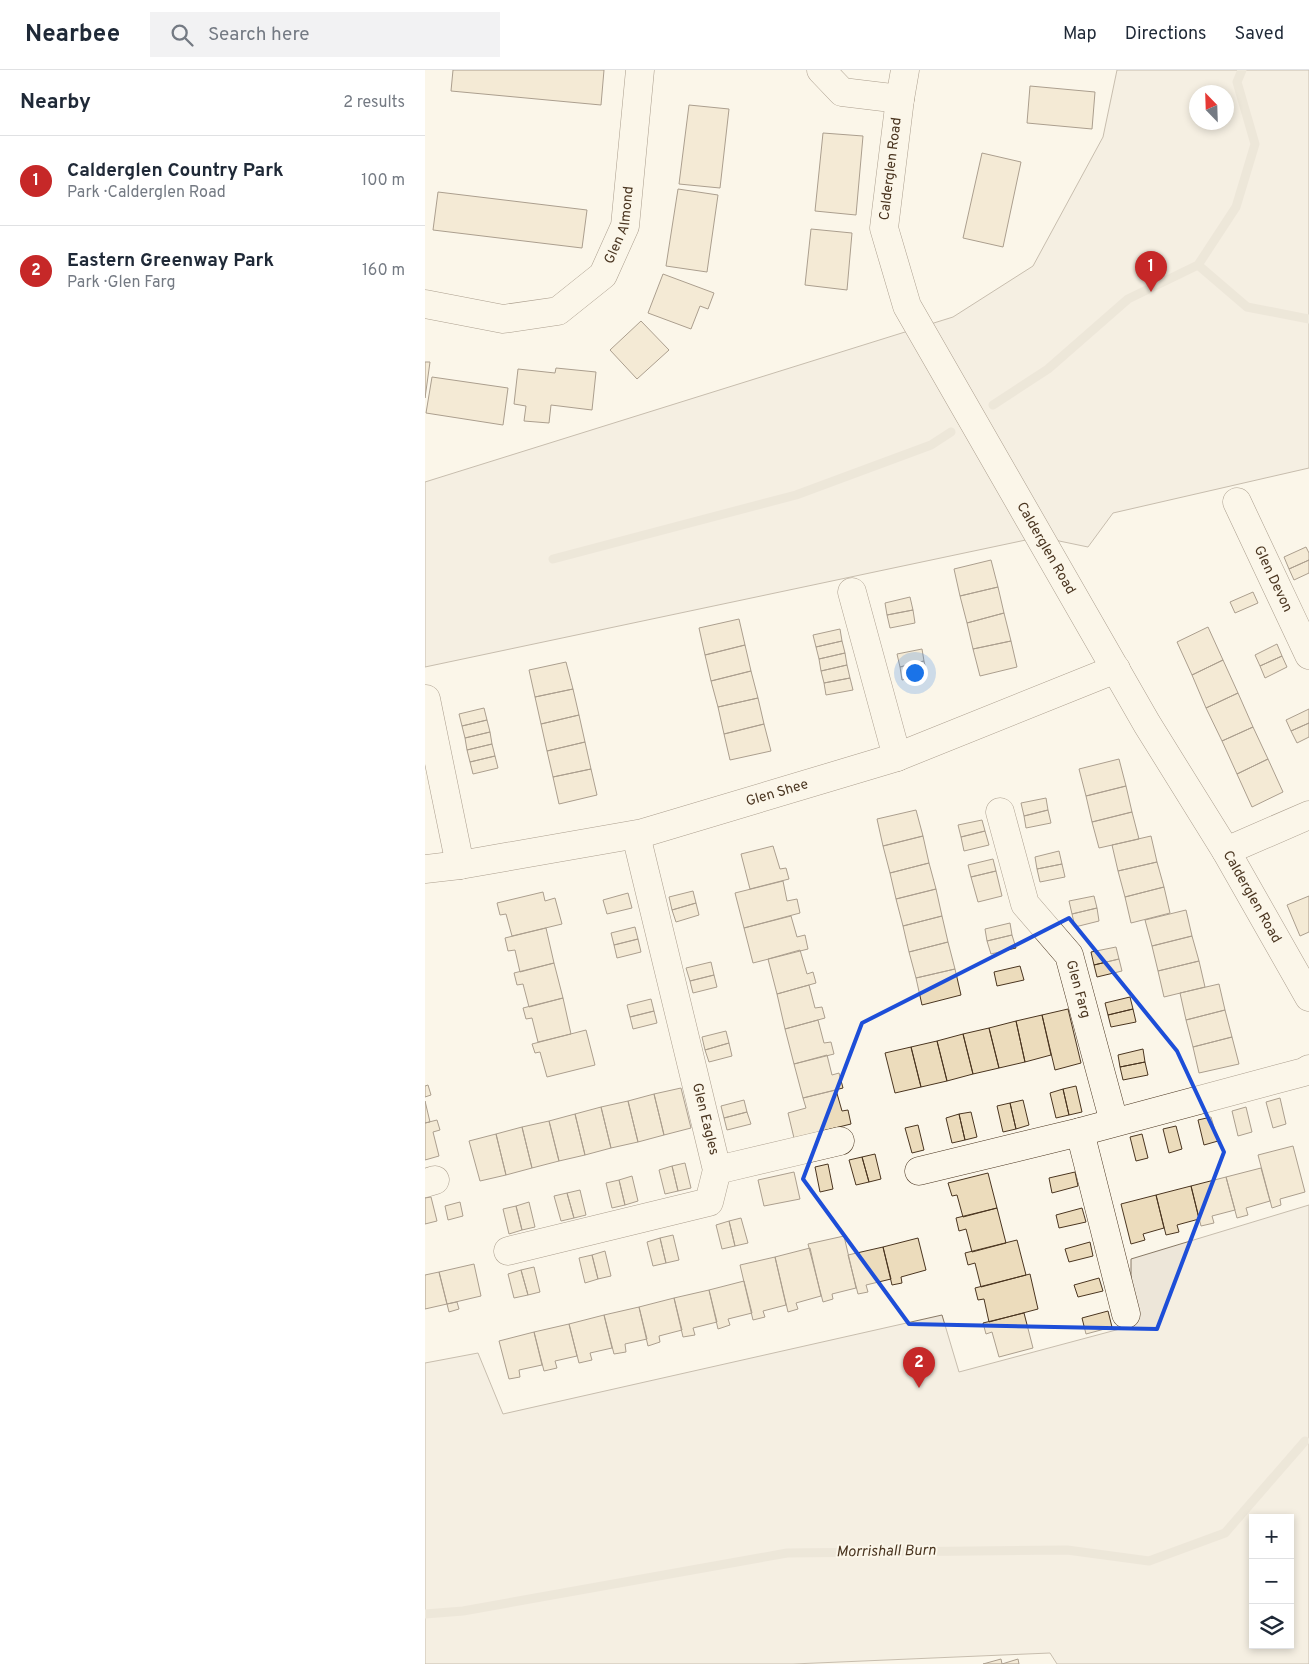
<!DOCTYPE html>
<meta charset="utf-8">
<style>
:root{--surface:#fff;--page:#f2f2f3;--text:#1f2937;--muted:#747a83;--line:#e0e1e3;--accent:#c62828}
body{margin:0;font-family:Overpass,sans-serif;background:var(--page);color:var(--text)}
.controls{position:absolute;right:15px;bottom:15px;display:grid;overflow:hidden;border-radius:0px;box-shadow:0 2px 8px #0003}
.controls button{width:45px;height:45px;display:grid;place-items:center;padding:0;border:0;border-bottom:1px solid var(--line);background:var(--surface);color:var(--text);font:25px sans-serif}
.compass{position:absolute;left:764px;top:15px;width:45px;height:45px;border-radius:50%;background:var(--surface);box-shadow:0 2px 8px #0003;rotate:337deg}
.you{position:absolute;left:489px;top:602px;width:18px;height:18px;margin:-12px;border:4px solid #fff;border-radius:50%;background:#1a73e8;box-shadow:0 0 0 8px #1a73e833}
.badge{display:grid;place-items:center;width:32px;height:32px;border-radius:50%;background:var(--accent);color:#fff;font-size:16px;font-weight:700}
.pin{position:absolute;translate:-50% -41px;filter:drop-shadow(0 1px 2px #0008)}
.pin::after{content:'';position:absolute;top:26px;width:18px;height:15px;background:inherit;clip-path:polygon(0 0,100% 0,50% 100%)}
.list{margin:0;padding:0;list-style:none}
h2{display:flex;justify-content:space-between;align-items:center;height:65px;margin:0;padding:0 20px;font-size:21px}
h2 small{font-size:16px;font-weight:400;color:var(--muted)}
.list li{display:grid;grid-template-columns:32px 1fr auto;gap:15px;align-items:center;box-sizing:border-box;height:90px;padding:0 20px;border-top:1px solid var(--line)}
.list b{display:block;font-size:19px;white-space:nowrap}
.list p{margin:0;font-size:16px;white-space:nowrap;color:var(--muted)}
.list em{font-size:16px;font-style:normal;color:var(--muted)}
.icon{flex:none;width:28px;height:28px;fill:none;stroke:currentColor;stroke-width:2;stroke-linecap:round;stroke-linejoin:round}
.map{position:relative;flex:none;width:884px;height:1594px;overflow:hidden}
header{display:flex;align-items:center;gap:30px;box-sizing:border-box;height:70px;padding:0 25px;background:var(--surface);border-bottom:1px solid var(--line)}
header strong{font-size:24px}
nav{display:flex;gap:28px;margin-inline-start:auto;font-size:18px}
.search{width:350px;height:45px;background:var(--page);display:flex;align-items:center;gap:12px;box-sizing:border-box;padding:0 18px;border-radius:0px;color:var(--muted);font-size:19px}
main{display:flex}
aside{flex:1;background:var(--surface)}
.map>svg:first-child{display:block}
</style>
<header>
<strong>Nearbee</strong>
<div class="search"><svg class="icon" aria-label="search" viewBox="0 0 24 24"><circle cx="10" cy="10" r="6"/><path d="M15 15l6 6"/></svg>Search here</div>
<nav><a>Map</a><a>Directions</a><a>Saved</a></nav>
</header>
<main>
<aside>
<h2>Nearby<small>2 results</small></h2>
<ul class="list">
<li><span class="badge">1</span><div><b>Calderglen Country Park</b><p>Park · Calderglen Road</p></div><em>100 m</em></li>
<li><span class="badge">2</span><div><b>Eastern Greenway Park</b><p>Park · Glen Farg</p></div><em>160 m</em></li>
</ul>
</aside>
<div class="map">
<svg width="884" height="1594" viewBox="0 0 884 1594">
<rect width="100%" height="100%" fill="#fbf6e9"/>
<path fill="#ede6d9" stroke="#887966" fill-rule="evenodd" d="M692 0H884V398L688 443 663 477 615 467 0 597V412L528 247 608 196 678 67ZM772 22H802V52H772Z
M884 1135V1594H632L625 1583 368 1594H0V1293L53 1283 78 1344 517 1245 534 1302 706 1256V1189ZM828 1448H865V1575H828Z"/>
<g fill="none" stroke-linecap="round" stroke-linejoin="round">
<path stroke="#dcd4c6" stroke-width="9" d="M817 0 812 12 830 74 811 137 773 195 822 237 884 249
M568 335 623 299 703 229 773 195
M128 489 371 425 506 375 526 362
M0 1544 38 1541 362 1483 642 1480 724 1491 800 1463 880 1371"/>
</g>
<path fill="#ecdcbc" stroke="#4a3520" d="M28 0H179L176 35 26 21Z
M605 16 670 22 667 59 602 53Z
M264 35 304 39 295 118 254 114Z
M398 63 438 66 431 145 390 141Z
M557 83 596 92 578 177 538 168Z
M253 119 293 125 282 202 241 196Z
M13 122 162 140 157 178 8 160Z
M386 159 427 163 422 220 380 215Z
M238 204 289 223 283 239 275 236 266 259 223 243Z
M216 251 244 280 212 309 185 280Z
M0 292H5L0 328Z
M131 298 171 302 167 340 126 335 124 353 99 351 101 336 89 334 93 299 130 303Z
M7 307 83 318 78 355 1 343Z
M881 477 884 483V490L864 499 859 487Z
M566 490 573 517 535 526 529 499Z
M884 490V503L869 510 864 499Z
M573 517 579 543 542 553 535 526Z
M828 522 833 533 810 543 805 532Z
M485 527 488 540 462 545 460 533Z
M488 540 490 553 465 558 462 545Z
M579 543 586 571 548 579 542 553Z
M314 549 320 575 280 585 274 558Z
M783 557 798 590 767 605 752 572Z
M415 559 417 571 391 577 388 565Z
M417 571 420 583 394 589 391 577Z
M586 571 592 597 555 606 548 579Z
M852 574 857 586 835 596 830 585Z
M320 575 326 601 286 611 280 585Z
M497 579 499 591 475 597 472 584Z
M420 583 422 595 396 601 394 589Z
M857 586 862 597 840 608 835 596Z
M798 590 813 623 781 638 767 605Z
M499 591 502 604 477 610 475 597Z
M141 592 148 619 110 627 104 600Z
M422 595 425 608 399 613 396 601Z
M326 601 333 628 293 637 286 611Z
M425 608 428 620 401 625 399 613Z
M148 619 154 645 116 654 110 627Z
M813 623 828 657 797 671 781 638Z
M333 628 339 654 299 664 293 637Z
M59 638 62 650 37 656 34 644Z
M884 639V653L866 661 861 650Z
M154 645 160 672 122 681 116 654Z
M62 650 65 662 40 668 37 656Z
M884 653V667L872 673 866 661Z
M339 654 346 681 305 690 299 664Z
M828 657 843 689 812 704 797 671Z
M65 662 67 674 42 680 40 668Z
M160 672 166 699 128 707 122 681Z
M67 674 70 686 45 692 42 680Z
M70 686 73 698 48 704 45 692Z
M694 689 701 716 661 726 654 699Z
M843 689 858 722 827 737 812 704Z
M166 699 172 725 134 734 128 707Z
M701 716 707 742 667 752 661 726Z
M621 728 623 740 599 746 596 733Z
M491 740 498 766 458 776 452 749Z
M623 740 626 753 601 758 599 746Z
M707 742 714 769 674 778 667 752Z
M557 750 560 761 536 767 533 755Z
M560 761 564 775 539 781 536 767Z
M498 766 504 793 465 803 458 776Z
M726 766 732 792 693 801 687 775Z
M348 776 355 799 361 798 364 809 325 819 316 784Z
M634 781 637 794 612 799 610 787Z
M568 789 571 801 546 807 543 795Z
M732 792 739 817 700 827 693 801Z
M504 793 511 819 471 829 465 803Z
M637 794 640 807 615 812 612 799Z
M571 801 577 826 553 832 546 807Z
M358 811 362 831 372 829 375 843 319 858 310 823Z
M739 817 745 843 706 853 700 827Z
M511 819 517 846 478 856 471 829Z
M268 821 271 833 247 840 244 827Z
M118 822 120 831 130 828 137 854 87 866 81 844 75 845 72 833Z
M203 823 207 838 182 844 178 830Z
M669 826 672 838 647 844 644 831Z
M884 826V862L875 866 862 835Z
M271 833 274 845 251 852 247 840Z
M672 838 674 851 650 857 647 844Z
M761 840 767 866 727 876 720 850Z
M366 846 372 867 380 865 383 879 328 893 319 858Z
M517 846 523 872 484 882 478 856Z
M585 853 587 865 562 871 560 859Z
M210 857 213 869 189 875 186 863Z
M121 858 129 893 95 902 90 880 83 881 80 868Z
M587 865 591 878 566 884 562 871Z
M767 866 774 891 733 901 727 876Z
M213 869 216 882 192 888 189 875Z
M523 872 530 899 491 908 484 882Z
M691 877 694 889 669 895 666 882Z
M375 880 382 904 388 902 391 913 352 924 343 889Z
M694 889 697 901 672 907 669 895Z
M774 891 780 917 739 927 733 901Z
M286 892 289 905 265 911 261 898Z
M129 893 138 928 104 937 98 914 92 915 89 903Z
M595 896 599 910 572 916 569 902Z
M530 899 536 925 497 935 491 908Z
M289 905 292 917 268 923 265 911Z
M794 914 800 940 761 950 755 923Z
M384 915 390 938 397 937 400 948 360 959 352 924Z
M705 927 708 939 683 945 680 933Z
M138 928 146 964 113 972 107 948 101 949 98 938Z
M226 929 229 941 205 947 202 935Z
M643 939 656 993 630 1000 617 945Z
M708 939 711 952 686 957 683 945Z
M800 940 807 967 768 977 761 950Z
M229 941 232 953 208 959 205 947Z
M617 945 626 985 600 992 591 951Z
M393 950 399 973 406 972 409 984 369 994 360 959Z
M591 951 600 992 574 998 564 958Z
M564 958 574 998 548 1004 538 964Z
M161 960 170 995 122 1007 115 982 110 983 107 974Z
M301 961 304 973 280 980 277 967Z
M538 964 548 1004 522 1011 512 971Z
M807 967 814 994 774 1003 768 977Z
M512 971 522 1011 496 1017 486 977Z
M304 973 307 986 284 992 280 980Z
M486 977 496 1017 470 1023 460 983Z
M718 979 720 992 695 997 693 985Z
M402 985 407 1005 414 1003 418 1018 378 1028 369 994Z
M720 992 723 1005 698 1010 695 997Z
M3 1015 6 1025 0 1027V1016Z
M651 1016 657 1042 644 1045 638 1019Z
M256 1018 266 1058 239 1065 229 1024Z
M638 1019 644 1045 631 1048 625 1023Z
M411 1020 417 1041 423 1040 426 1054 369 1068 363 1043 381 1038 378 1028Z
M229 1024 239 1065 213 1072 203 1031Z
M855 1028 861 1054 848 1058 841 1032Z
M319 1030 322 1042 299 1048 296 1036Z
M598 1030 604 1055 591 1059 585 1033Z
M0 1031 5 1052 0 1053Z
M203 1031 213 1072 186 1078 176 1037Z
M585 1033 591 1059 578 1062 572 1036Z
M176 1037 186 1078 160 1085 150 1044Z
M821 1037 827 1062 813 1066 807 1041Z
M322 1042 326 1054 302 1060 299 1048Z
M546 1042 552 1067 540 1070 534 1044Z
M150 1044 160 1085 134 1091 124 1051Z
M534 1044 540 1070 527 1073 521 1048Z
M786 1047 793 1071 779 1075 773 1050Z
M12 1050 15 1060 8 1062 14 1086 0 1090V1053Z
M124 1051 134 1091 107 1098 97 1057Z
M493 1055 499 1080 487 1083 480 1058Z
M751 1056 757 1079 744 1083 738 1059Z
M97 1057 107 1098 81 1105 71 1064Z
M71 1064 81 1105 55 1111 44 1071Z
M717 1064 723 1088 711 1091 705 1067Z
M868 1076 880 1122 855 1129 856 1135 847 1138 833 1085Z
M450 1084 456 1109 444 1112 437 1087Z
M437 1087 444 1112 431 1115 424 1090Z
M260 1093 266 1118 253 1121 247 1096Z
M403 1094 408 1119 395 1122 390 1097Z
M247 1096 253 1121 240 1124 234 1100Z
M836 1098 845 1131 821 1138 823 1145 812 1148 801 1107Z
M369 1102 375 1129 339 1136 333 1110Z
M650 1102 653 1116 627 1123 624 1108Z
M563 1103 572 1138 538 1147 532 1125 527 1126 523 1113Z
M207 1106 213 1131 200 1135 194 1110Z
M801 1107 810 1140 787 1146 789 1153 776 1156 766 1116Z
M194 1110 200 1135 187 1138 181 1113Z
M766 1116 774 1149 752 1155 754 1162 741 1165 731 1125Z
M155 1120 161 1145 149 1148 142 1123Z
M142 1123 149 1148 136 1151 129 1126Z
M731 1125 739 1158 718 1164 720 1170 706 1174 696 1134Z
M6 1127 12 1151 0 1154V1128Z
M35 1132 38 1146 23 1150 20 1136Z
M104 1132 110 1157 97 1160 91 1136Z
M91 1136 97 1160 84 1164 78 1139Z
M572 1138 581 1173 547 1182 541 1159 534 1161 531 1148Z
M657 1138 661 1152 634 1158 631 1145Z
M316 1148 323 1173 310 1176 304 1151Z
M304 1151 310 1176 297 1179 291 1155Z
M248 1165 254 1190 241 1193 235 1168Z
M419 1166 431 1218 407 1224 408 1229 398 1232 383 1174Z
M235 1168 241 1193 228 1196 222 1172Z
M493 1168 501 1200 476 1207 477 1213 467 1215 458 1177Z
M592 1170 601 1205 556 1217 550 1193 543 1195 540 1183Z
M665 1172 668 1186 644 1192 640 1179Z
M458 1177 466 1209 441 1215 443 1222 433 1224 423 1185Z
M385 1178 396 1226 371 1233 373 1239 363 1242 350 1187Z
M180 1181 186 1206 173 1209 167 1185Z
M167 1185 173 1209 160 1213 154 1188Z
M350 1187 361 1235 338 1241 340 1247 328 1250 315 1195Z
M49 1194 56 1226 22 1234 14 1202Z
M109 1197 115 1222 103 1225 96 1200Z
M96 1200 103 1225 89 1228 83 1204Z
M14 1202 22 1234 0 1239V1205Z
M605 1204 613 1239 564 1252 559 1229 553 1230 550 1218Z
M674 1208 678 1221 653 1227 649 1215Z
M319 1211 327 1243 303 1249 305 1255 293 1259 284 1220Z
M284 1220 292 1252 268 1258 270 1265 258 1267 249 1228Z
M249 1228 257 1260 234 1266 235 1272 223 1276 214 1237Z
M32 1232 34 1239 24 1242 22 1234Z
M214 1237 222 1269 200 1274 201 1282 189 1284 179 1245Z
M683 1241 687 1257 661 1264 657 1248Z
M599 1243 608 1278 574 1287 567 1262 561 1264 558 1253Z
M179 1245 187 1278 165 1283 167 1290 154 1293 144 1254Z
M144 1254 152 1286 130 1291 132 1298 119 1301 109 1262Z
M109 1262 117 1295 94 1300 95 1307 84 1309 74 1271Z
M576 1589 577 1594 593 1589 594 1594H558Z"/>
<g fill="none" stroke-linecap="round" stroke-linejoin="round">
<defs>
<g id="street">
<path d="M396 0 417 22 475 29"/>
<path id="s1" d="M480 0 475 29 459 158 482 236 722 654 801 781 884 927"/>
<path id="s2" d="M0 234 78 249 133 241 178 205 200 156 215 0"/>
<path id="s3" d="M812 432 884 585"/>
<path d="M427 522 472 687"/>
<path d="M1 629 35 795"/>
<path id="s4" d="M575 742 600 834 644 885 689 1052"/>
<path d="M801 781 884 745"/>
<path id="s5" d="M0 799 35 795 218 763 472 687 691 599"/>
<path d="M655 1062 701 1244"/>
<path d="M292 1100 415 1071"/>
<path d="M494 1101 655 1062 879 1002 884 999"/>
<path d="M0 1113 10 1110"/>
<path d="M83 1181 284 1132 292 1100 211 765"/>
</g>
</defs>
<use href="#street" stroke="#4a3520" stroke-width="29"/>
<use href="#street" stroke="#fbf6e9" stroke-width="28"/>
</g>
<path d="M0 0H884V1594H0ZM644 848 752 981 799 1082 732 1259 484 1254 378 1109 437 953Z" fill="#fbf6e9" fill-opacity=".55" fill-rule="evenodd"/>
<path fill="none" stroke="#1d4ed8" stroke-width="4" stroke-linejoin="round" d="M644 848 752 981 799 1082 732 1259 484 1254 378 1109 437 953Z"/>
<g text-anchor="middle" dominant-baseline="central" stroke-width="4" stroke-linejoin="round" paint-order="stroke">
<g font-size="14" fill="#4a3520" stroke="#fbf6e9">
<text transform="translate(466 99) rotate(-83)">Calderglen Road</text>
<text stroke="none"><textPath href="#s2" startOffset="246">Glen Almond</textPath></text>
<text stroke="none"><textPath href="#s1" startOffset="520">Calderglen Road</textPath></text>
<text stroke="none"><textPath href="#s3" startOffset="85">Glen Devon</textPath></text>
<text stroke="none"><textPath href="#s5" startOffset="361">Glen Shee</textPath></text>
<text stroke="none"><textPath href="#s1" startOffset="925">Calderglen Road</textPath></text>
<text stroke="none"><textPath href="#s4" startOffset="198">Glen Farg</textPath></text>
<text transform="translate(280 1049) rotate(76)">Glen Eagles</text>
</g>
<g font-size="15" font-style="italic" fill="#4a3520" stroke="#fbf6e9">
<text transform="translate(461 1482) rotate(-1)">Morrishall Burn</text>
</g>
</g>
</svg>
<div class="controls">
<button>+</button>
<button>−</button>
<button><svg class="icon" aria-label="layers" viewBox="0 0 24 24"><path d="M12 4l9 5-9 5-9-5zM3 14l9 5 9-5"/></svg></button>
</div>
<svg class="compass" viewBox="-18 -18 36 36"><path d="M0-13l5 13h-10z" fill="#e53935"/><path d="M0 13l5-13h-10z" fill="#747a83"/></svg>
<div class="you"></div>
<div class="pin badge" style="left:726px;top:222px">1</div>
<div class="pin badge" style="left:494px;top:1318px">2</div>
</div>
</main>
